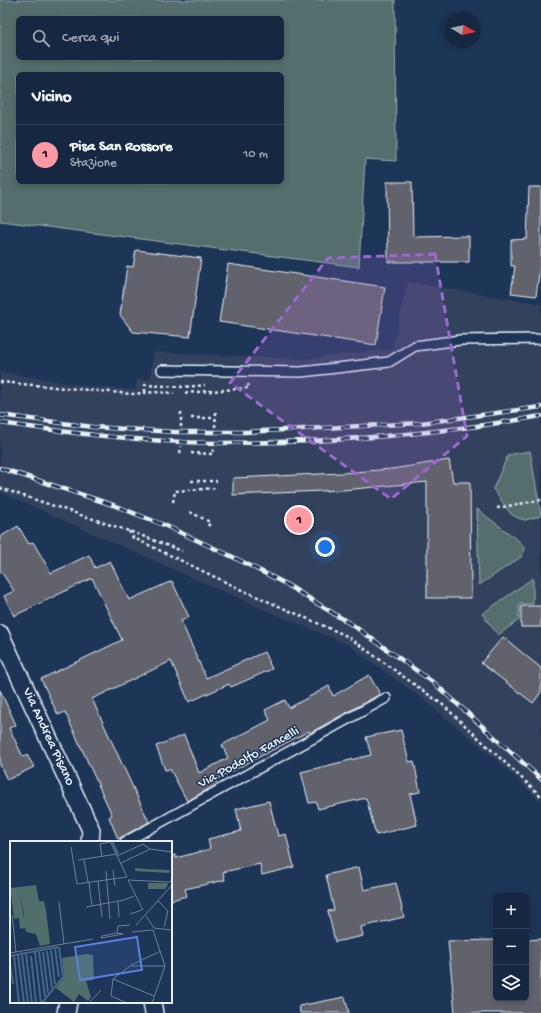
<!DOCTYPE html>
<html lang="it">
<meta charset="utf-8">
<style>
:root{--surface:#162841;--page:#1f3048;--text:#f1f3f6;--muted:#9ea6b1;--line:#35445a;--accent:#ff9aa2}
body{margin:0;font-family:"Gochi Hand",sans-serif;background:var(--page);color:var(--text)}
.controls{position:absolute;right:12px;bottom:12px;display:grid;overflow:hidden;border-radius:6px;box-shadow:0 2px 6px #0003}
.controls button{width:36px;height:36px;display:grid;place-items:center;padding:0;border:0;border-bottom:1px solid var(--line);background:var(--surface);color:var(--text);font:20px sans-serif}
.compass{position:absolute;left:445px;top:12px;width:36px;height:36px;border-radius:50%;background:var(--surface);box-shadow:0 2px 6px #0003;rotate:99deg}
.you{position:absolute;left:325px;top:547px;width:14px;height:14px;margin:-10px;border:3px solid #fff;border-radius:50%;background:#1a73e8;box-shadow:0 0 0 6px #1a73e833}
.badge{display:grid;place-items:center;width:26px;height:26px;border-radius:50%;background:var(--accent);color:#111;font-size:13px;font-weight:700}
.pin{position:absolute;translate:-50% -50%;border:2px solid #fff;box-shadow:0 1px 4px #0006}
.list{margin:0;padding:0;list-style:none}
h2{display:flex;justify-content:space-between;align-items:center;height:52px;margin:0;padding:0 16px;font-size:17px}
h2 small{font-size:13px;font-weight:400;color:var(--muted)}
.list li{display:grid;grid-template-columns:26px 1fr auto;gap:12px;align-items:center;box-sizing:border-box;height:60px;padding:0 16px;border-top:1px solid var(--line)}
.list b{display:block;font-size:15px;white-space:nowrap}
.list p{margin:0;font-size:13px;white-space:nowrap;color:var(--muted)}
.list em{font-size:13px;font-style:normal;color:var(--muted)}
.icon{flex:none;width:22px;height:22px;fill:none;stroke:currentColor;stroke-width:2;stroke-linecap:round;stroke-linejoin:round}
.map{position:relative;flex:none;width:541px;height:1013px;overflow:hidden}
.search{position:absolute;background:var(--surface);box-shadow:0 2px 6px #0003;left:16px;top:16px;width:268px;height:44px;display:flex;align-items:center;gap:10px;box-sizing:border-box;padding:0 14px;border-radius:6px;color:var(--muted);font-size:15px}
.panel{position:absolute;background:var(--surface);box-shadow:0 2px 6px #0003;left:16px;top:72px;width:268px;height:112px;border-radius:6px}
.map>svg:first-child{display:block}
</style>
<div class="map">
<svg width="541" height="1013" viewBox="0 0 541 1013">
<rect width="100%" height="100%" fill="#1d3557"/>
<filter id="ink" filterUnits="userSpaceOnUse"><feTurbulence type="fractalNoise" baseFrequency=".025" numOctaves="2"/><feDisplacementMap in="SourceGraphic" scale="8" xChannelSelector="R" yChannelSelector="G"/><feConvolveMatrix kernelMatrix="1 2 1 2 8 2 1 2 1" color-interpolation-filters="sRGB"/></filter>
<g filter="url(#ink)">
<path fill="#32425d" d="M408 282 541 304V802L498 761 428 703 347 644 260 608 0 492V372L93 387 135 390 137 379H150L153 352 304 359 392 349Z"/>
<path fill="#526e6c" stroke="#9db0b2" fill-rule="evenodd" d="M0 0H395L396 161 365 159 359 267 0 221ZM18 18H282V58H18ZM18 74H282V182H18Z
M530 451 541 516 525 520 518 518 511 514 493 489 508 455Z
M477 509 520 542 525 550 521 557 479 585Z
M533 578V604H519V620L498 635 482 614Z"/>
<path fill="#62626c" stroke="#e8f1f8" d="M387 182H412L413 237 469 236V262H388Z
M529 187H541V259L536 296 511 293 515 266H511V240L527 239Z
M136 250 201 258 190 337 133 332 120 315 127 266 133 267Z
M228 264 385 287 376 345 219 322Z
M449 460 453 482H470L471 598H427V482L343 490 233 495V478L342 473 392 469Z
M18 526 29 544 33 542 51 573 89 555 95 568 110 561 129 600 172 581 189 617 181 621 206 678 264 652 272 669 231 687 229 684 189 702 171 661 92 699 149 822 118 839 109 817 112 815 65 712 58 715 41 679 122 640 92 578 14 616 4 596 14 591 0 570V537Z
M521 606H541V627H521Z
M503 637 541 668V692L533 703 481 663Z
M369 675 380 694 310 733 309 731 215 780 218 784 187 801 170 769 165 770 156 746 184 735 199 773 228 758 222 745 270 720 265 710 285 700 289 708 329 686 333 696Z
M0 690 16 725 9 728 23 757 27 755 34 767 7 780 0 765Z
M401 730 409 762 414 761 420 792 410 794 417 825 376 835 366 798 318 809 316 802 309 803 301 772 371 755 366 737Z
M269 801 278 836 286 834 294 867 262 875 260 864 223 872 225 880 185 889 187 896 171 900V856L175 855 176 858 210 849 208 839 241 831 236 809Z
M359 867 364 890 396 883 404 917 361 927 363 936 335 942 328 911 334 910 326 875Z
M541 939V1013H455L448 941 496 940V998H526V940Z
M345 997 349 1013H300L299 1006Z"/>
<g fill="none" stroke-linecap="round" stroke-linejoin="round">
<defs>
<path id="lane" d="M162 370 301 372 389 362 415 346 460 340 541 339
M125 842 386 698"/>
<path id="street" d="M0 634 91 830 90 842
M152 1002 154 1013
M66 1013 68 1002"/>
</defs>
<use href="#lane" stroke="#e8f1f8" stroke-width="12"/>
<use href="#street" stroke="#e8f1f8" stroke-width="20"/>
<path stroke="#e8f1f8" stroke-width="2.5" stroke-dasharray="3 3" stroke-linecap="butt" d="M0 382 132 394 155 392 174 393
M145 392V385L184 387 205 385
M185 393 249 388 248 384
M191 418H215
M181 427V411
M215 427 216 411
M180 453 181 446
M191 453 213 454V447
M191 481H217
M0 488 129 531 182 551
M173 502 175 491 217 488
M497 508 541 500
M190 512 210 522 207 529
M129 531 132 537 242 590 347 636 443 705 541 796"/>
<use href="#lane" stroke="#1d3557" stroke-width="9"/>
<use href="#street" stroke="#1d3557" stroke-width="17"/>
<defs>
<path id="rail" d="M0 415 93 427 175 432H246L421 423 541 407
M0 423C71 433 144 442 216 443 325 443 434 435 541 416
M0 468 113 505 164 525 233 557 284 583 354 626 434 683 541 779"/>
</defs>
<use href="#rail" stroke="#e8f1f8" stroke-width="4.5"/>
<use href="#rail" stroke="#1d3557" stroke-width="3" stroke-dasharray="9" stroke-linecap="butt"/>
</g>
</g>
<path fill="#9c67d0" fill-opacity="0.2" stroke="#9c67d0" stroke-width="3" stroke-dasharray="8 5" stroke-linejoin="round" d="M435 254 467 436 391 499 230 383 328 258Z"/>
<g text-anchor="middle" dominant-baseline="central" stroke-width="3" stroke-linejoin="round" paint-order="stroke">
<g font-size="14" fill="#e8f1f8" stroke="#1d3557">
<text transform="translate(48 737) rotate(65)">Via Andrea Pisano</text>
<text transform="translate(249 758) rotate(-29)">Via Podolfo Fancelli</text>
</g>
</g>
<g transform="translate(10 841)">
<rect width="162" height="162" fill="#1d3557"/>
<path d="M125 27 135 28 160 29 159 32 125 30ZM138 42H157L158 44 155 48H138ZM26 44 29 60H34L36 69 14 73 10 51 14 77V73L36 69 40 103 30 105 26 93 16 91 15 87 10 88 9 77 4 78 1 53V47ZM76 113 83 114 84 139 76 140 81 156 78 160 69 153 64 161 46 147 54 136 52 117Z" fill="#526e6c"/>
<path fill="none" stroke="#426889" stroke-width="2" d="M102 0 108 13M45 108 49 136M41 109 45 143M37 110 42 147M25 111 31 162M29 111 35 156M33 111 38 152M16 113 22 162M8 114 14 162M12 114 18 162M0 115 48 106M4 115 9 162M21 115 26 162M0 121 3 143M32 162 53 136 49 106"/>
<path fill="none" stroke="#6e8097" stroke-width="1" d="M100 0 117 36M61 6 67 43 117 36M107 15 133 3 140 8 162 11M92 16 90 3 100 1M68 19 107 13M74 19 78 41M111 22 140 8M103 29 105 45M96 30 100 78M118 39 159 41 162 39M118 39 133 69M88 40 92 76M79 42 82 65M108 60 109 76M148 60 158 70 154 86M49 61 54 103M76 66 114 59 124 55M120 73 132 69M2 74 6 111M136 75 144 87M126 84 162 44M144 87 162 89M122 91 143 89M107 92 113 93 91 97 92 95ZM107 92 108 85 120 84M0 112 83 98M121 124 151 110M103 138 120 125H155M103 138 144 155M103 138 101 155 117 162M79 162 91 149M142 162 155 125 143 89"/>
<path fill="#5a7fe2" fill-opacity="0.15" stroke="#5a7fe2" stroke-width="2" d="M127 96 132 129 70 139 65 106Z"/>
<rect width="162" height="162" fill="none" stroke="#e8f1f8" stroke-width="2"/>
</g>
</svg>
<div class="controls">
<button>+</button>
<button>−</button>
<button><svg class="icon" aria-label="layers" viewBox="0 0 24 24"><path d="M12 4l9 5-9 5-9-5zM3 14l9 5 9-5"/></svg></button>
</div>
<svg class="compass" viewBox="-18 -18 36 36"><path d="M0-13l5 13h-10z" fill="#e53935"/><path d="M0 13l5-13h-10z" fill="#9ea6b1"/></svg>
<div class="you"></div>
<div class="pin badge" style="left:299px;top:520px">1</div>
<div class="search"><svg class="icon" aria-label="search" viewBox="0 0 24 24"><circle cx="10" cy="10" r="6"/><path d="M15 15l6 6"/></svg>Cerca qui</div>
<section class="panel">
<h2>Vicino<small></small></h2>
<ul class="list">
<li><span class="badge">1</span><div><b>Pisa San Rossore</b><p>Stazione</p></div><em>10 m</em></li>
</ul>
</section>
</div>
